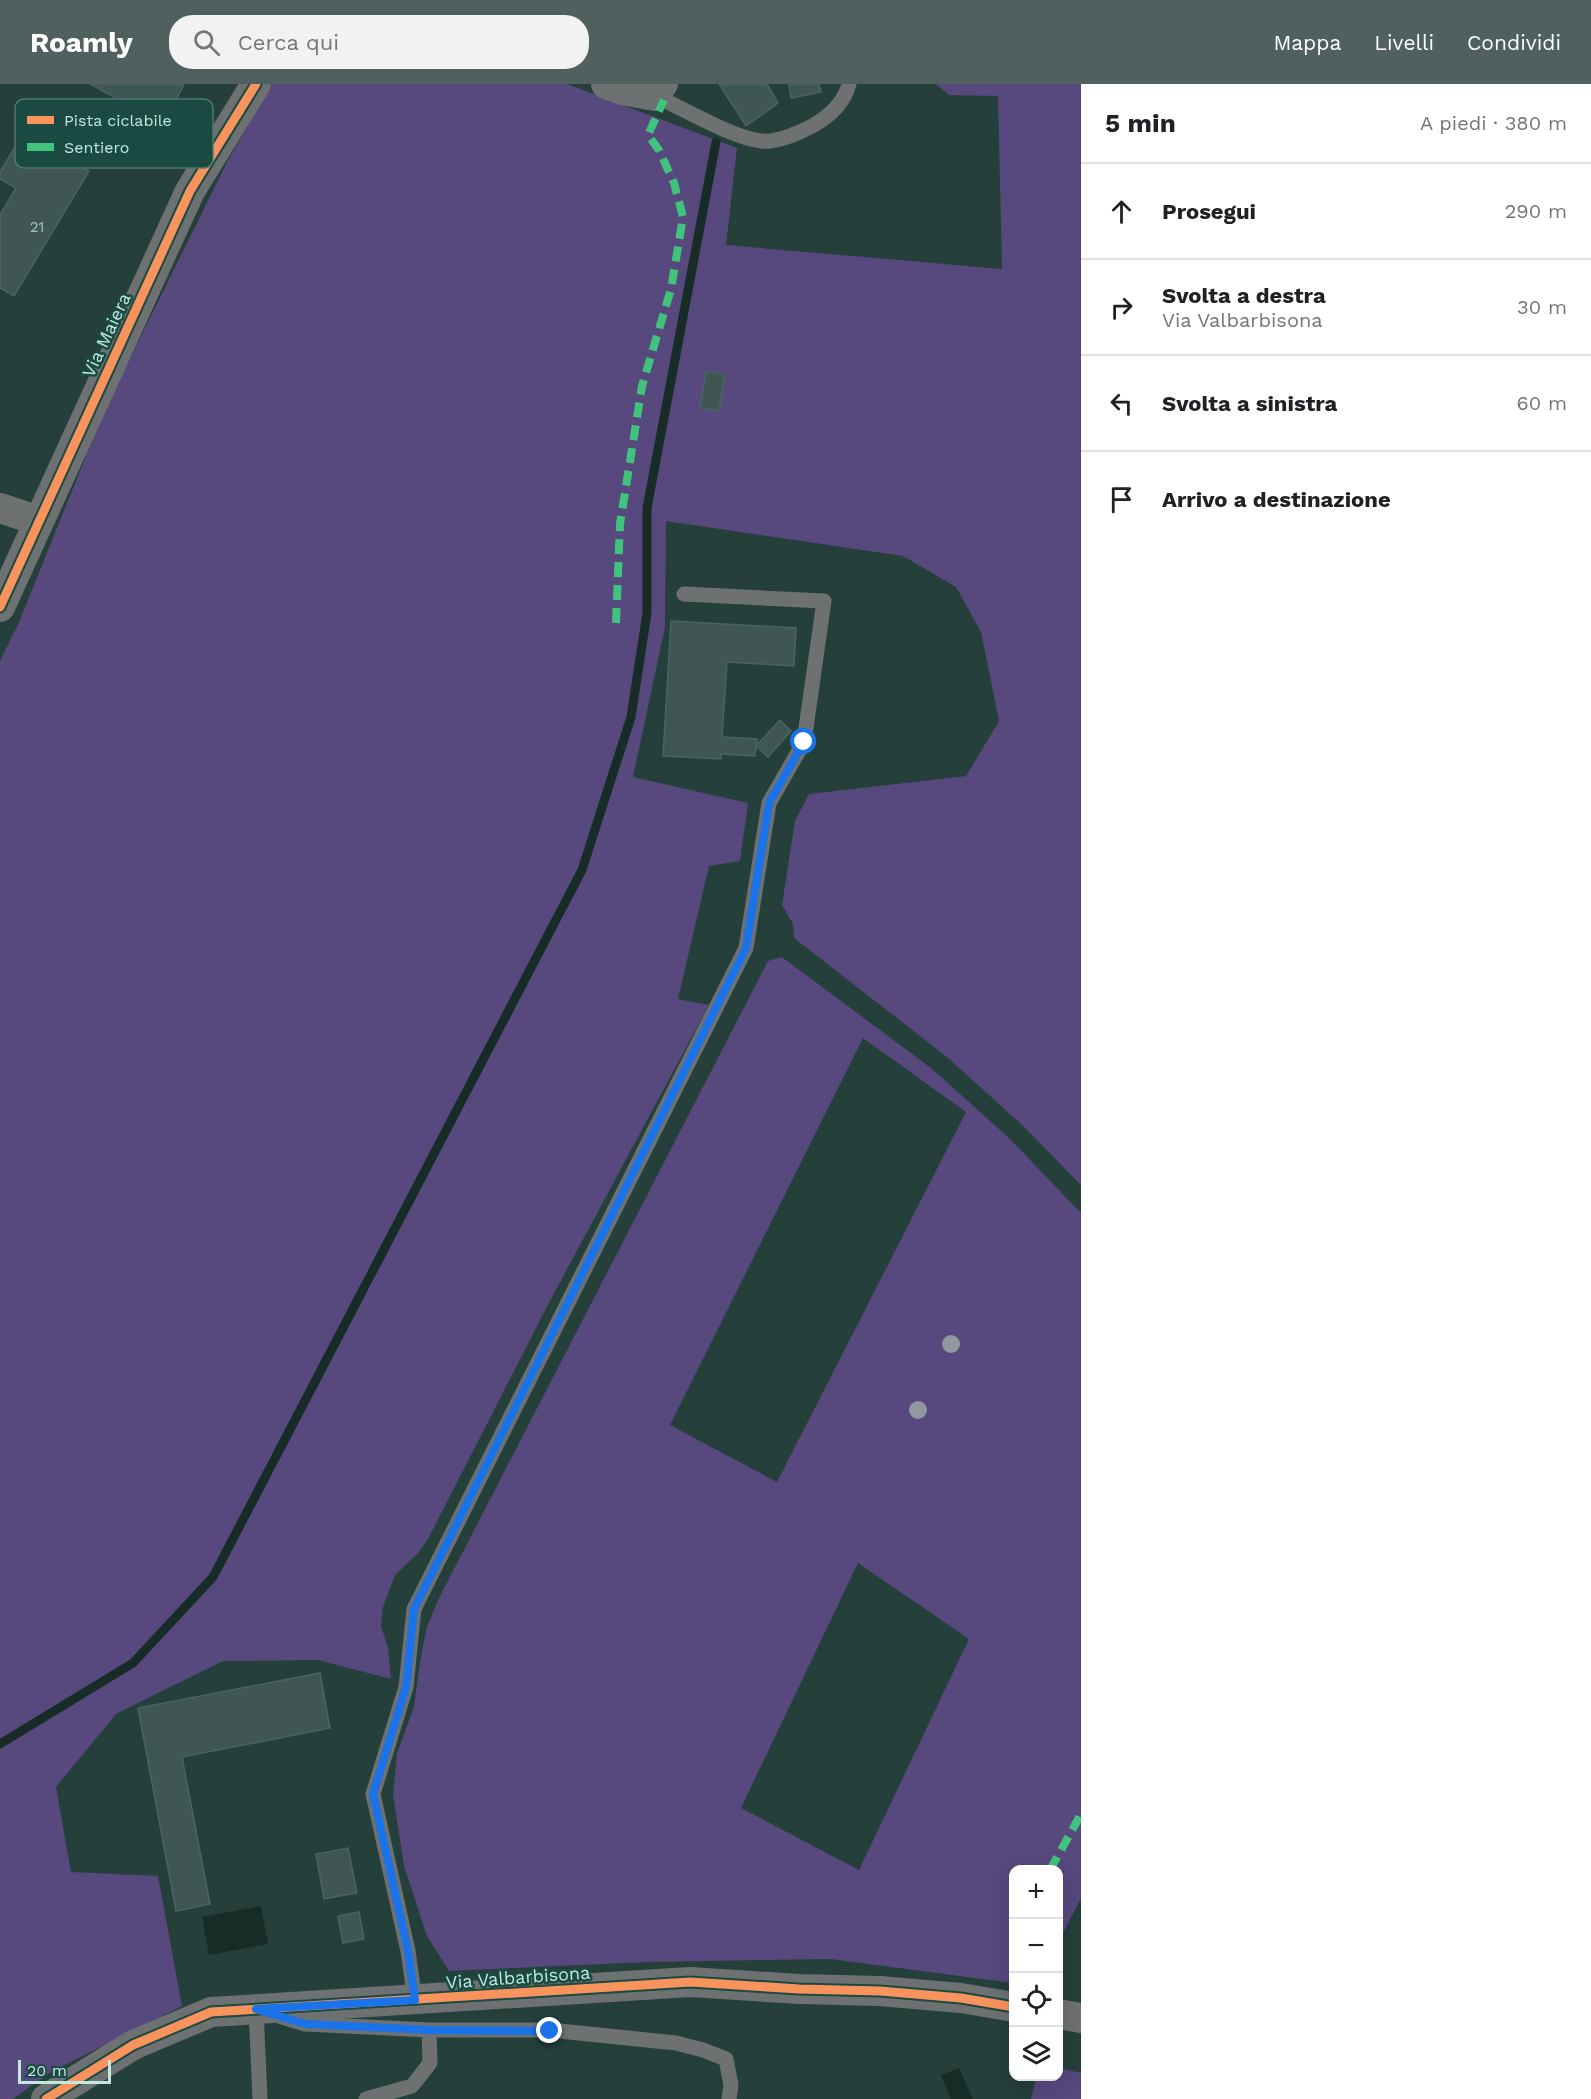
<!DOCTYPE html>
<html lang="it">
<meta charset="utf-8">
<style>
:root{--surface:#fff;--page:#f2f2f2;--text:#202124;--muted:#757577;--line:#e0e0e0;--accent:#4f605e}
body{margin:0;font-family:"Work Sans",sans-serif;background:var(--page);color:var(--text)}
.controls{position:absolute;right:18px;bottom:18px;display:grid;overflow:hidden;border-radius:12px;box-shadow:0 6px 24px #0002}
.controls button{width:54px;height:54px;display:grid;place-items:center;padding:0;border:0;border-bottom:2px solid var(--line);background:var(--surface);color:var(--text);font:30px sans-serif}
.scale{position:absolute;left:18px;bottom:15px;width:93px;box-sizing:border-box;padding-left:6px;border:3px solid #bfe8de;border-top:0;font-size:16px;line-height:21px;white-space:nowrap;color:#bfe8de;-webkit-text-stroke:4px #1a4a41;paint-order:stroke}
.stop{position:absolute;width:18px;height:18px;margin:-14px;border:4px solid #1a73e8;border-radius:50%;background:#fff}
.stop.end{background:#1a73e8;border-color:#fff;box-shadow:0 2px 6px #0008}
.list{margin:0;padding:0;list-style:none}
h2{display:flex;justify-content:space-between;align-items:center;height:78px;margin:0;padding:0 24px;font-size:26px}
h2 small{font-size:20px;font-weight:400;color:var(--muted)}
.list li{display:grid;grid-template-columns:39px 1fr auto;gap:18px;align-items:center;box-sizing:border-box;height:96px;padding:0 24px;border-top:2px solid var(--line)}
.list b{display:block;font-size:22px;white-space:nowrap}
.list p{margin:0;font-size:20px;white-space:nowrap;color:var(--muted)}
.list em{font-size:20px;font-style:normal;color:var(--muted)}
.icon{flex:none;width:33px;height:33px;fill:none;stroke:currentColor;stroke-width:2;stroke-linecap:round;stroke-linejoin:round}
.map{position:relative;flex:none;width:1081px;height:2015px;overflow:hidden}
header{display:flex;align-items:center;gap:36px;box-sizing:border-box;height:84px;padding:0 30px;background:var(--accent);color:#fff}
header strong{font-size:28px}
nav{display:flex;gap:33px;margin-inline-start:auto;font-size:21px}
.search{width:420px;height:54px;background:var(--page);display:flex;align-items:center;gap:15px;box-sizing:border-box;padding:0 21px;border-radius:24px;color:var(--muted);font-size:22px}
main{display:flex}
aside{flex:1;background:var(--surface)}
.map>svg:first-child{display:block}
</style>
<header>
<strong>Roamly</strong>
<div class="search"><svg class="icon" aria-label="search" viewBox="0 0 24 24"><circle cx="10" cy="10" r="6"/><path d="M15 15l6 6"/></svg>Cerca qui</div>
<nav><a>Mappa</a><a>Livelli</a><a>Condividi</a></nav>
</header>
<main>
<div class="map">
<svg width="1081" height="2015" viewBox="0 0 1081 2015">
<rect width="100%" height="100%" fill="#253f3a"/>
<path fill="#57487d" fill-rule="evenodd" d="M272 0H567L737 64 726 161 1002 185 998 12 949 11 936 0H1081V1101L1020 1039 947 973 794 854 793 840 782 821 795 737 809 710 966 692 999 637 981 548 956 503 903 472 666 437 665 543 633 693 748 719 740 777 709 782 678 915 709 921 551 1215 428 1455 418 1469 395 1491 383 1523 381 1542 388 1563 391 1595 318 1576 223 1577 116 1630 56 1703 71 1788 158 1792 182 1922 51 1988 13 2015H0V577L19 538 105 325 228 76Z
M782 873 931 984 1008 1053 1081 1129V1814L1059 1857 1058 1786H1014L1013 1899 830 1875 648 1878 449 1887 427 1852 404 1782 393 1710 397 1670 414 1622 421 1572 427 1543 439 1514 768 877ZM863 954 966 1028 777 1398 670 1341ZM858 1479 969 1555 859 1786 741 1724Z
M1059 1984 1081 1989V2015H1031L1036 1993 1058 1992Z"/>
<path fill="#172c27" d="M261 1822 268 1860 209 1871 202 1833Z
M959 1984 973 2015H951L941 1991Z"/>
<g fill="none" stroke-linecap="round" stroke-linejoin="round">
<path stroke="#172c27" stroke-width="9" d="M0 1660 133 1579 213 1493 582 786 631 633 647 529V424L716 58"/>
</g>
<path fill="#3f5653" stroke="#466664" stroke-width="1.5" d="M90 0H184L164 40Z
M719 0H767L778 19 746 42Z
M789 0H819L821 8 791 14Z
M24 48 89 87 14 212 0 204V131L16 104 0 95V88Z
M706 287 725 290 719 327 700 324Z
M671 537 796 544 794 582 727 578 722 653 757 655 755 672 721 670V675L663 672Z
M780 636 791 647 768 673 756 662Z
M320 1589 330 1644 182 1673 210 1820 176 1827 138 1624Z
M348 1764 357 1809 324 1815 316 1770Z
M359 1828 364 1855 343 1859 338 1832Z"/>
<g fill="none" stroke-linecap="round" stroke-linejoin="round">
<path stroke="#6d7171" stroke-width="15" d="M655 12C685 25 732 54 762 57 777 59 801 48 814 41 831 31 844 19 849 0
M415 1916 408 1867 373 1710 406 1603 414 1525 746 864 769 719 804 658 824 517 684 510
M429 1946H550L676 1959 703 1966 726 1975 731 2001 729 2015
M260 2015 256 1925 305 1940 429 1946 430 1979 412 2002 366 2015"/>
<path stroke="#6d7171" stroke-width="30" d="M606 0 622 6 655 12 663 0
M0 424 39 437
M0 523 190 107 256 0
M1058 1930 1081 1934
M46 2015 133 1961 211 1928 690 1898 799 1905 880 1907 961 1914 1014 1923"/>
<path stroke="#40c37c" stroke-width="8" stroke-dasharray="15 8" stroke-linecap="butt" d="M616 539 620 440 642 302 671 205 683 133 674 99 659 66 648 51 664 16
M1050 1786 1081 1730"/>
<defs>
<path id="cycleway" d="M0 523 190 107 256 0
M46 2015 133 1961 211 1928 690 1898 799 1905 880 1907 961 1914 1014 1923"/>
</defs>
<use href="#cycleway" stroke="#1a4a41" stroke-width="13"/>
<use href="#cycleway" stroke="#f8935d" stroke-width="9"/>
</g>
<g fill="#9098a2">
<circle cx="951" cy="1260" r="9"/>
<circle cx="918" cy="1326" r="9"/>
</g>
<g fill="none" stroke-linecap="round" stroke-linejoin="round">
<path stroke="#1a73e8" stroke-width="8" d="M550 1947 429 1946 305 1940 256 1925 415 1916 408 1867 373 1710 406 1603 414 1525 746 864 769 719 804 658"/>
</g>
<g text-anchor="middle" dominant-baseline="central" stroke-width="5" stroke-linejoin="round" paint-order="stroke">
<g font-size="15" fill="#9fc4bb">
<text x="37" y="143">21</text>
</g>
<g font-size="18" fill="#bfe8de" stroke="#1a4a41">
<text transform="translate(106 251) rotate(-65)">Via Maiera</text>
<text transform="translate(518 1893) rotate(-4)">Via Valbarbisona</text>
</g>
</g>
<rect x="15" y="15" width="198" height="69" rx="9" fill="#1a4a41" stroke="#4c7970" stroke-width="1.5"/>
<rect x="27" y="32" width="27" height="8" fill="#f8935d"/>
<rect x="27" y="59" width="27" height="8" fill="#40c37c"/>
<g font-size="16" fill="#bfe8de">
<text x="64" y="42">Pista ciclabile</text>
<text x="64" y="69">Sentiero</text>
</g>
</svg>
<div class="controls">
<button>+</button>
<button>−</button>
<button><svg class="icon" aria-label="locate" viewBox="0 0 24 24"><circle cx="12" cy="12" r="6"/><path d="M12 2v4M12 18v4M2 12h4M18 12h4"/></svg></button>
<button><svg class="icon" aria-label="layers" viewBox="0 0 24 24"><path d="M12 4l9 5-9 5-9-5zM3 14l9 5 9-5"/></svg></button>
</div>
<div class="scale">20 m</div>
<div class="stop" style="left:804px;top:658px"></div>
<div class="stop end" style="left:550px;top:1947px"></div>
</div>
<aside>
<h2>5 min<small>A piedi · 380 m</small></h2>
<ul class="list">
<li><svg class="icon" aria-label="ahead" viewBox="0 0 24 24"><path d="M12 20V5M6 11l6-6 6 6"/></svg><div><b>Prosegui</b></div><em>290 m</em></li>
<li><svg class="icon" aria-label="right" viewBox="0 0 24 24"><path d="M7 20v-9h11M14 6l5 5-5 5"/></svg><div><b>Svolta a destra</b><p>Via Valbarbisona</p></div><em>30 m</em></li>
<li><svg class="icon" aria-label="left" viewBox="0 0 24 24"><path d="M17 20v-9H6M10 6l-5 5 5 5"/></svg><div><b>Svolta a sinistra</b></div><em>60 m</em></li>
<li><svg class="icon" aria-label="arrive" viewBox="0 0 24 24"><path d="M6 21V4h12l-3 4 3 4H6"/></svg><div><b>Arrivo a destinazione</b></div></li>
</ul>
</aside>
</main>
